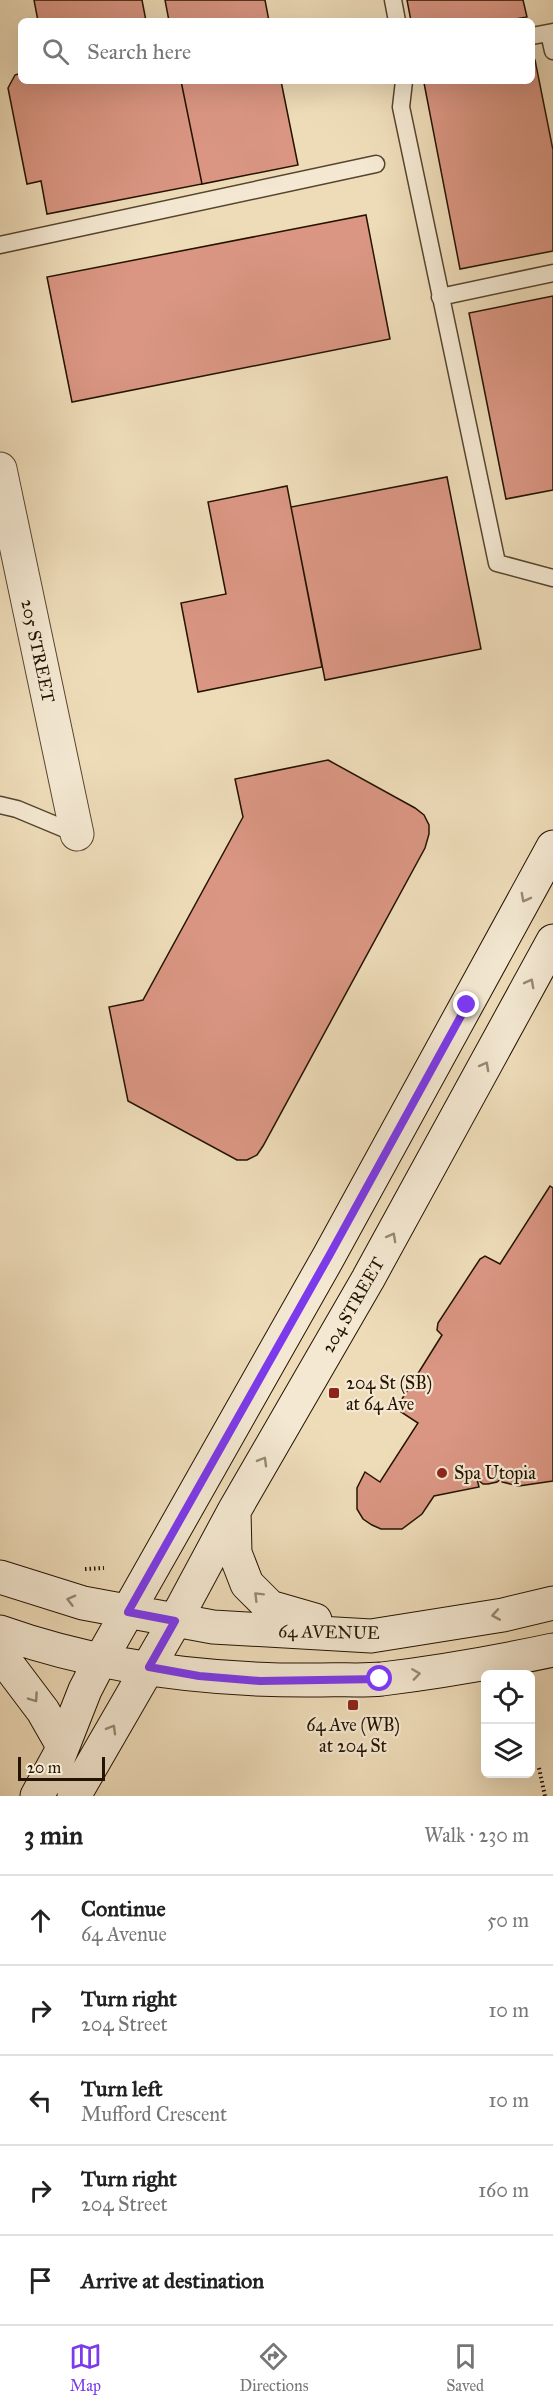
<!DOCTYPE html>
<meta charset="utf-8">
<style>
:root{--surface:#fff;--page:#f6f6f6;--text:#222;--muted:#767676;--line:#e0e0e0;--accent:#7c3aed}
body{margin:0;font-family:"IM FELL Great Primer",serif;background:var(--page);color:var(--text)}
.controls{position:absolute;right:18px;bottom:18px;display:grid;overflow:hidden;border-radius:9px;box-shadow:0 6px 24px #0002}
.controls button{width:54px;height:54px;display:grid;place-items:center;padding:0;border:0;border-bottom:2px solid var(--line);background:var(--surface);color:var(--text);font:30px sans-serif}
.scale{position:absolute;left:18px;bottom:15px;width:87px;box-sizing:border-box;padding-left:6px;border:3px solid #231300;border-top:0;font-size:16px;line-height:21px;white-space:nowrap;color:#231300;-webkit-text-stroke:4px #f4e8d2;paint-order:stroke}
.stop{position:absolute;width:18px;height:18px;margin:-14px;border:4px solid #7c3aed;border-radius:50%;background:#fff}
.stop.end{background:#7c3aed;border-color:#fff;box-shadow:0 2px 6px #0008}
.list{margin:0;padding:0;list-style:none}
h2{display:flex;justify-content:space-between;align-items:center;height:78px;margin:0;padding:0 24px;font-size:26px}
h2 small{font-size:20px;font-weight:400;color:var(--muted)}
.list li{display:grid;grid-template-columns:39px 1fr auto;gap:18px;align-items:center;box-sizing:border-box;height:90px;padding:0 24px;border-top:2px solid var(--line)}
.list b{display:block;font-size:22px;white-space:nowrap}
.list p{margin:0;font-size:20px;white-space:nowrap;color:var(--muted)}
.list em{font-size:20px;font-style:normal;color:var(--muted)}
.icon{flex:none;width:33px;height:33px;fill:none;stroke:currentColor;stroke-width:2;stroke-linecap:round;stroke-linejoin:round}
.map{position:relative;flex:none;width:553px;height:1796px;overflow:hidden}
.search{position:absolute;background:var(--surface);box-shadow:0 6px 24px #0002;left:18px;right:18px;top:18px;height:66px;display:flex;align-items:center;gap:15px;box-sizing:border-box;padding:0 21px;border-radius:9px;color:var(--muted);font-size:22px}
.sheet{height:528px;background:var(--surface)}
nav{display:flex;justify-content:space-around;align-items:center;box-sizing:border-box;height:84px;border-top:2px solid var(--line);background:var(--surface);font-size:16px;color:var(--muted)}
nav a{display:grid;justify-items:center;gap:3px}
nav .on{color:var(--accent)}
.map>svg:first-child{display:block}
</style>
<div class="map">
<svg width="553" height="1796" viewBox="0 0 553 1796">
<rect width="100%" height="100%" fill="#eedcb9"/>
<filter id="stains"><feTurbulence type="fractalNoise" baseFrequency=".00333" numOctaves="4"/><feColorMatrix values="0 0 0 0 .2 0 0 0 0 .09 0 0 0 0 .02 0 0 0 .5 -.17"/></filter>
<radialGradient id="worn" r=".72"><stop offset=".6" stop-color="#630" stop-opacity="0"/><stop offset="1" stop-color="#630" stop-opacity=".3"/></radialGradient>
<path fill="#da9683" stroke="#231300" stroke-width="1.5" d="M34 0H142L146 21H38Z
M165 0H265L269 21H169Z
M407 0H523L527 17 504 21H411Z
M535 60 553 150V251L460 269 424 83 532 81V61Z
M21 73V81H181L202 184 47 214 41 181 27 184 8 88 15 75Z
M181 81H281L298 165 202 184Z
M366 215 390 339 72 402 47 277Z
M553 296V490L506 499 469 313Z
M447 477 481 649 325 680 291 507Z
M287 486 322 667 198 692 181 603 226 594 208 502Z
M328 760 415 808 424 815 429 825V834L425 848 263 1146 257 1155 247 1160H237L128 1101 109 1007 143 1000 243 817 235 779Z
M550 1186 553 1188V1481L519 1486 502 1482V1478L497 1482 488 1484H483L477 1479 479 1487 434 1496 422 1514 402 1529H381L372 1525 363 1519 357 1509V1488L365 1472 380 1482 418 1423 401 1412 397 1407 442 1335 437 1330 438 1323 480 1259 485 1256 500 1264Z"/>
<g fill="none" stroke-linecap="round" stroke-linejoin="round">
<defs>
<path id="service" d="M393 0 397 21
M549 33 553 51
M532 36 553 32
M404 81 401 107 497 563 553 578
M0 245 376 164
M440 297 553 273
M0 805 17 809 77 834"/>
<path id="minor" d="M0 469 77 834"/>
<path id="secondary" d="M234 1511 235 1553 247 1584 270 1607 315 1620
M0 1577 83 1603 213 1627 371 1636 503 1615 553 1603
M0 1632C101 1668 211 1681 318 1680 339 1679 361 1681 382 1679 440 1672 497 1662 553 1650
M0 1654 43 1711 63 1746
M37 1796 59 1756 85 1690 101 1659 329 1256 553 847
M74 1796 175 1621 234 1511 368 1279 553 941"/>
</defs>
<use href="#service" stroke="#56452e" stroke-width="19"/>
<use href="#minor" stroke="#56452e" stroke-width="35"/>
<use href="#secondary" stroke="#231300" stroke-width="35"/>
<path stroke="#231300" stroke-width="4" stroke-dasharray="1.5 3" stroke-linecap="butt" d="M85 1569 104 1568
M539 1768 545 1796"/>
<use href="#service" stroke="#f4e8d2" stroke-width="16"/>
<use href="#minor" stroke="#f4e8d2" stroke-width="33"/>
<use href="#secondary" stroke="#f4e8d2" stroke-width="33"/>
</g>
<defs><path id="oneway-chevron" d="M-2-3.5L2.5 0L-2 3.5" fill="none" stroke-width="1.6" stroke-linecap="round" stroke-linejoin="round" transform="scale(1.5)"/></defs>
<g stroke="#968874">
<use href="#oneway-chevron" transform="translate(525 898) rotate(118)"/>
<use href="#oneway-chevron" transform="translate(530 983) rotate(-62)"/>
<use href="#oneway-chevron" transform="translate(485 1066) rotate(-61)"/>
<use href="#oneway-chevron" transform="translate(392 1237) rotate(-61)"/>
<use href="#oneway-chevron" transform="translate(263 1461) rotate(-60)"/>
<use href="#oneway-chevron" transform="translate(258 1596) rotate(-135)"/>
<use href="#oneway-chevron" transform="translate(71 1600) rotate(-165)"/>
<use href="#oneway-chevron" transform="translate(496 1615) rotate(170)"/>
<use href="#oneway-chevron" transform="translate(416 1674) rotate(-8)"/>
<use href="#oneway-chevron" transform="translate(34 1698) rotate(55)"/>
<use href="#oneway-chevron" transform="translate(112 1729) rotate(-60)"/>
</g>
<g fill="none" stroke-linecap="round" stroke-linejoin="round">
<path stroke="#7c3aed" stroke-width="8" d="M380 1679 260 1681 199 1676 149 1667 175 1621 128 1612 329 1256 467 1005"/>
</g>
<g fill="#8f2418" stroke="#f4e8d2" stroke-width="2">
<rect x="328" y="1387" width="12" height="12" rx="3"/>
<circle cx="442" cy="1473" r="6"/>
<rect x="347" y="1699" width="12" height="12" rx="3"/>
</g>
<g text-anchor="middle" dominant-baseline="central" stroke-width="4.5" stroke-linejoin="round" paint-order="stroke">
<g font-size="18" fill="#231300" stroke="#f4e8d2">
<text transform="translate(38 651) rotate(78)">205 STREET</text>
<text transform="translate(353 1305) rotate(-60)">204 STREET</text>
<text transform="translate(329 1632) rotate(1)">64 AVENUE</text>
</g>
<g font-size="18" fill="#231300" stroke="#f4e8d2" text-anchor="start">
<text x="346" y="1383">204 St (SB)<tspan x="346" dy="21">at 64 Ave</tspan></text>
<text x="454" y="1473">Spa Utopia</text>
<text x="353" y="1725" text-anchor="middle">64 Ave (WB)<tspan x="353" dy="21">at 204 St</tspan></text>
</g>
</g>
<rect width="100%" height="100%" filter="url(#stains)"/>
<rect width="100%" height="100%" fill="url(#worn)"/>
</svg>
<div class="controls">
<button><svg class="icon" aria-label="locate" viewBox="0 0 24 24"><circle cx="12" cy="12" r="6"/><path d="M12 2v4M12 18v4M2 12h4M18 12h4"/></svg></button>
<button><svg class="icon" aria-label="layers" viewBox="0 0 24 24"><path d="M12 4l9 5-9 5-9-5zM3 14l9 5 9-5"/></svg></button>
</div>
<div class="scale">20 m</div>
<div class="stop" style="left:380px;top:1679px"></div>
<div class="stop end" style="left:467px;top:1005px"></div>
<div class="search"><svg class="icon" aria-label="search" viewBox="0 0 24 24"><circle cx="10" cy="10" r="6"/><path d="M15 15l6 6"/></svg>Search here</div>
</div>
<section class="sheet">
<h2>3 min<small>Walk · 230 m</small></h2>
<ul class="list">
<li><svg class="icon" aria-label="ahead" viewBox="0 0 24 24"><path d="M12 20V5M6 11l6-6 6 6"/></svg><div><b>Continue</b><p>64 Avenue</p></div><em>50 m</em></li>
<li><svg class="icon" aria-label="right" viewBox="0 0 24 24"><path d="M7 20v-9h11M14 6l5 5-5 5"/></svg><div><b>Turn right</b><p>204 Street</p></div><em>10 m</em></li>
<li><svg class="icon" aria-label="left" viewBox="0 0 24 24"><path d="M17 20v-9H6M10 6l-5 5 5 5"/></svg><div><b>Turn left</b><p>Mufford Crescent</p></div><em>10 m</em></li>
<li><svg class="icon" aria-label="right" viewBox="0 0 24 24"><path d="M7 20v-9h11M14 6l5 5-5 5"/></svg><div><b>Turn right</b><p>204 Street</p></div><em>160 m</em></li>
<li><svg class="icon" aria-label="arrive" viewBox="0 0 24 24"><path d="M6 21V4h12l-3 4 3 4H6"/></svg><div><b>Arrive at destination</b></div></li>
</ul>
</section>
<nav>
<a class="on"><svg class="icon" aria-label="map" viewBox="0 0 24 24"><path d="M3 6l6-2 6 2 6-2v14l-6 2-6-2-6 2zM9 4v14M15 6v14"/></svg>Map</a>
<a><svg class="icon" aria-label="directions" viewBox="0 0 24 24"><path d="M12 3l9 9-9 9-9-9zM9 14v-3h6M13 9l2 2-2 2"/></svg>Directions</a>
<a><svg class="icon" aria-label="saved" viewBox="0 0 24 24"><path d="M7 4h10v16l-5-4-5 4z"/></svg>Saved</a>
</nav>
